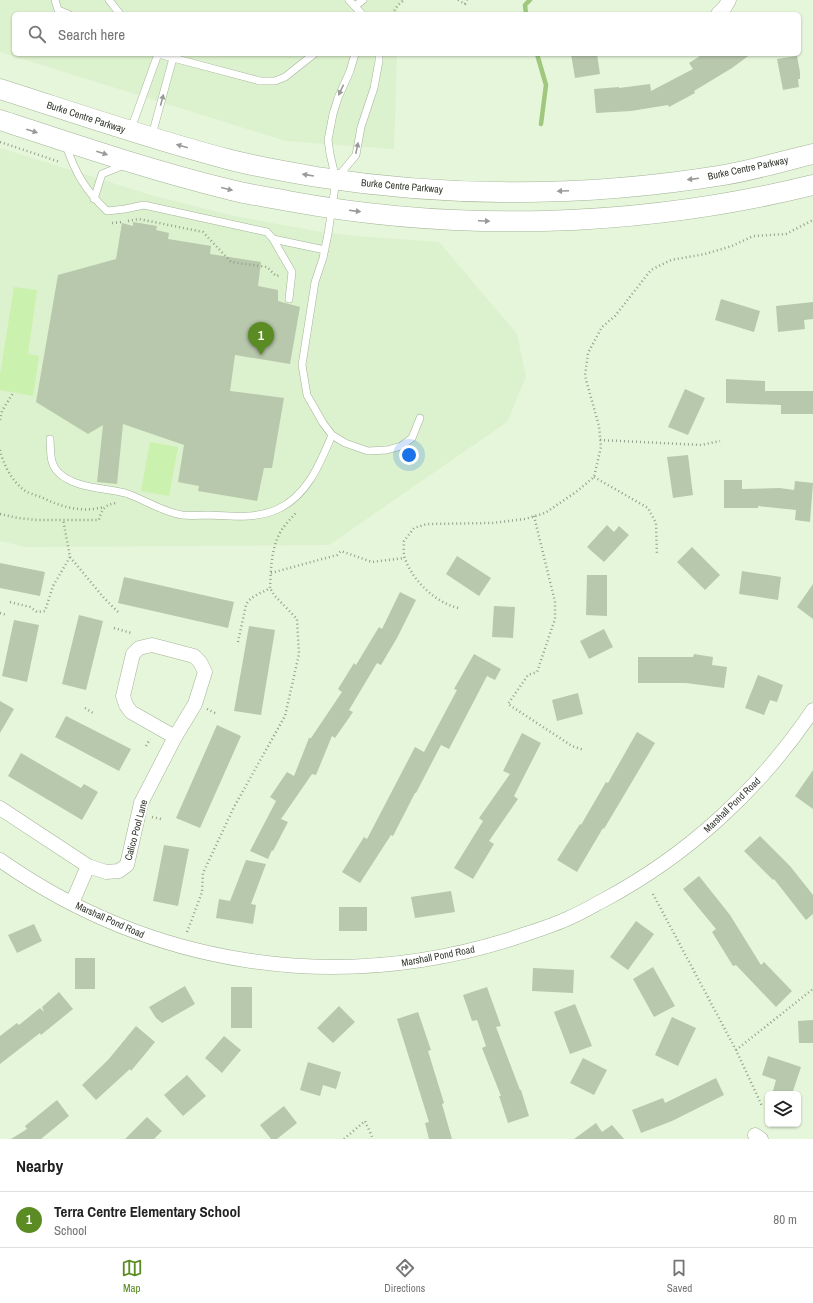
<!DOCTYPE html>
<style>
:root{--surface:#fff;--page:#f6f6f6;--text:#222;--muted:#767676;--line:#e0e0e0;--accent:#5a8c23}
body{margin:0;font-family:"Archivo Narrow",sans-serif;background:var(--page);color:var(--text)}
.controls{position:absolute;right:12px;bottom:12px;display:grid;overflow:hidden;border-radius:6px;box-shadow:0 1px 3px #0004}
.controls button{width:36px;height:36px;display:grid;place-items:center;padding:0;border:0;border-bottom:1px solid var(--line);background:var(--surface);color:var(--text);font:20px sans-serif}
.you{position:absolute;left:409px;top:455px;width:14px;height:14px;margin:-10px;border:3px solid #fff;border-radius:50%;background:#1a73e8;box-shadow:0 0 0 6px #1a73e833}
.badge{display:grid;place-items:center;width:26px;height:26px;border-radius:50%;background:var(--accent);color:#fff;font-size:13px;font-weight:700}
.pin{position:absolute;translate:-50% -33px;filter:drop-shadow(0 1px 2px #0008)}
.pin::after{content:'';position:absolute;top:21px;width:14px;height:12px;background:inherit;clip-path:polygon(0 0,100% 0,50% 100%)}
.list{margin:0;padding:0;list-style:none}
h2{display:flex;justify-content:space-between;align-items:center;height:52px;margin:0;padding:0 16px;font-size:17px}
h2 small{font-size:13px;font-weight:400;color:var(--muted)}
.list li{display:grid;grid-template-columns:26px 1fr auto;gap:12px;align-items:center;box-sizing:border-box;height:56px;padding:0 16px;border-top:1px solid var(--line)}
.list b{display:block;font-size:15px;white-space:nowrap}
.list p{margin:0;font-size:13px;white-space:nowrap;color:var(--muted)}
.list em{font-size:13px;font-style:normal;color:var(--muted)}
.icon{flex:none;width:22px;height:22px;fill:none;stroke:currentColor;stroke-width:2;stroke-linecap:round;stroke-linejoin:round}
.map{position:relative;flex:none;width:813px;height:1139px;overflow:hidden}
.search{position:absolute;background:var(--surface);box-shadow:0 1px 3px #0004;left:12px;right:12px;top:12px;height:44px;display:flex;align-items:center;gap:10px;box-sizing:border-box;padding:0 14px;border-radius:6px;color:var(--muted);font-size:15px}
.sheet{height:108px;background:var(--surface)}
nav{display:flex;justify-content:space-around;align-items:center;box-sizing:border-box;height:56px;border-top:1px solid var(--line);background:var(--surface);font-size:11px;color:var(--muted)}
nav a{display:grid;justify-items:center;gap:2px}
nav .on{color:var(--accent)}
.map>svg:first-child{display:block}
</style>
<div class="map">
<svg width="813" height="1139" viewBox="0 0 813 1139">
<rect width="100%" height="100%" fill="#e6f6da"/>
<path fill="#dcf1cd" d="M0 0H405L398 6V14H14V54H397L394 149 286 141 0 52Z
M0 148 154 196 234 216 315 231 356 236 439 242 517 334 526 377 507 422 329 545 26 547 0 541Z"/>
<path fill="#caf1ad" d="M14 287 37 290 28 354 39 356 33 396 0 390V375Z
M150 442 178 447 169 496 141 491Z"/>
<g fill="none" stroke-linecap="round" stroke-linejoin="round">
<path stroke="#9fc87e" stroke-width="4.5" d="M526 14 525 5 530 0
M537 54 546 85 541 124"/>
</g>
<path fill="#b8c8ac" d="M571 54H597L600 74 575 78Z
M703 54H751L732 68 694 91 695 93 669 107 668 105 631 111 596 113 594 89 619 87V88L650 84 651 91 693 69 689 63Z
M797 56 800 72V79H798L799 87 783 90 777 59Z
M133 222 157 226 156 230 169 233 168 239 211 246 210 254 261 262 258 286 278 290V301L300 307 290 364 235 355 230 391 284 398 272 468H264L257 501 198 491 199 486 178 482 184 445 123 424 117 484 97 482 103 425 88 434 36 402 58 275 116 259 122 223 133 226Z
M721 299 760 311 754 332 715 320Z
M813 302V319L804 320 805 329 778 332 776 306Z
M726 379 765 381V391H813V414H781V405L726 403Z
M685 389 705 398 688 435 668 427Z
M688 455 693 495 673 498 667 457Z
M724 480H742V489L780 488 794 490 795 481 813 483 810 522 795 520 796 510 758 506V508H724Z
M607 525 614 532 619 526 629 535 604 562 587 547Z
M692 547 720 575 705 590 677 562Z
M457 556 491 578 479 596 446 574Z
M0 563 45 572 40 596 0 588Z
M742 571 781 577 778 600 739 594Z
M587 575H607V616L586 615Z
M124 577 234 602 228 628 118 603Z
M813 584V619L797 607Z
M400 592 416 600 397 638 381 665 377 663 349 710 353 712 335 738 332 736 316 775 312 774 281 819 288 822 273 851 272 850 268 859 250 851 276 801 270 797 287 772 294 776 309 738H311L342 692 338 689 354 663 356 665 379 627 382 629Z
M494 606 515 607 513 638 492 637Z
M79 615 103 621 86 690 62 684Z
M14 620 39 625 27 682 2 676Z
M249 626 275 630 261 715 234 711Z
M604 629 613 647 589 659 580 641Z
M474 654 501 669 495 680 487 676 449 749 441 745 416 793H415L393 836 391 835 360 883 342 872 364 837 367 839 415 747 424 752 457 690 454 689Z
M694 654 713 657 712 665 727 667 724 688 686 683H638V657H693Z
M758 675 783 685 777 702 770 700 764 715 745 708Z
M578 693 583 714 557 721 552 700Z
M0 701 14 709 0 733Z
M66 716 131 749 119 771 55 737Z
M217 725 241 736 200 828 176 818Z
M637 732 655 743 604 829 603 828 577 872 557 860 580 824 581 825 606 782 608 783Z
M522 733 541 743 514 796 518 799 489 841 494 844 473 879 454 868 483 821 479 818 510 774 503 771Z
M21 753 81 788 84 784 98 792 82 820 8 776Z
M813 770V809L795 796Z
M760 836 790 866 813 895V914L806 920 774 879 773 880 744 851Z
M164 845 189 849 178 906 153 901Z
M246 860 266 864 251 904 256 905 253 924 216 918 219 899 230 901Z
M699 876 730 915 761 965 764 962 792 991 776 1007 736 965 733 966 712 932 716 929 683 889Z
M451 891 455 912 415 918 411 897Z
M339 907H367V931H339Z
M636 921 654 934 628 970 610 957Z
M34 924 42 941 17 953 8 935Z
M75 958H95V989H75Z
M653 967 675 1006 654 1017 633 979Z
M533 968 574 970 573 993 532 991Z
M185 986 195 1004 162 1023 156 1018 149 1007Z
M231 987H252V1028H231Z
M487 987 501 1026 496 1027 520 1090H521L529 1116 508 1123 499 1096H501L482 1048 486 1046 477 1020 472 1021 463 995Z
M59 992 73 1009 41 1035 40 1033 0 1064V1036L17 1023 19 1025 40 1008 44 1012 42 1007Z
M575 1004 592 1046 570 1054 554 1012Z
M339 1006 355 1022 333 1043 317 1028Z
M418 1012 431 1050 428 1051 444 1103 442 1104 452 1139H429L425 1123 429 1122 397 1019Z
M672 1017 696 1028 678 1066 655 1055Z
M813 1020V1043H799L798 1021Z
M136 1026 155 1042 131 1071 130 1069 96 1100 82 1085 108 1060Z
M224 1036 241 1050 222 1073 205 1058Z
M768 1056 801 1067 792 1094H784L773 1091 776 1080 762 1075Z
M583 1058 607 1070 594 1095 570 1083Z
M308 1062 341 1072 336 1089 323 1085 320 1096 300 1090Z
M187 1075 206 1096 183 1116 164 1095Z
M716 1078 724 1095 672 1121 641 1133 632 1110 663 1098 665 1103Z
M57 1100 69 1116 41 1139H11L27 1129 25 1126Z
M284 1106 297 1123 277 1139H271L260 1125Z
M147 1117 162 1131 154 1139H125Z
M596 1123 602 1132 612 1125 624 1139H574Z"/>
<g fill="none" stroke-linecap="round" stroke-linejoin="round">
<defs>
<path id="service" d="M55 0 58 10 68 14
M109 0 120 14
M349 0 362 14
M355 6 363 0
M158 54 260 81H275L285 77 314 54
M355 54 350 71 338 98 333 114 328 140 330 154 336 180 328 234 323 258 315 282 302 365 307 395 323 423 332 435 345 443 368 451 387 450 401 446 412 438 420 418
M131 129 158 54
M152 135 173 58
M66 145C75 173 86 191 107 211L125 209 144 205 267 232 273 239 325 250
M337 178 356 155 361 127 374 88 379 61V54
M94 199 102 174 124 165
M273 239 292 272 289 299
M50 439C51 451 49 464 59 473 74 488 105 488 125 493 144 499 162 512 182 515 190 516 200 515 209 515 232 516 257 519 278 509 308 495 320 463 332 435"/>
<path id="minor" d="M718 14 725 7 729 0
M0 808 88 866
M0 860C151 966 333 994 508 940 528 933 550 927 569 918 581 913 591 907 602 901 687 856 759 790 813 710
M72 903 88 866 106 872 119 871 127 865 141 803 175 737 131 712 126 705 123 696 133 654 139 648 152 645 194 656 200 662 205 672 195 704 175 737
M755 1135 761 1139"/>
<path id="secondary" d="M0 89C75 113 150 139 227 159 257 167 287 172 317 177 452 198 589 197 724 175 754 170 783 161 813 154
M0 120C76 145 153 171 231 190 250 195 269 197 288 201 462 233 642 227 813 185"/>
</defs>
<use href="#service" stroke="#a3b398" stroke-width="8"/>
<use href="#minor" stroke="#a3b398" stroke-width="15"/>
<use href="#secondary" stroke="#a3b398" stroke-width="21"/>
<path stroke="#939f8b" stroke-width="2.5" stroke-dasharray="1 3" stroke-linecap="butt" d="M458 0 465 4 467 0
M392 14 398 5 404 0
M0 142 60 162
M128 221 139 219 203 232 231 262 267 267 276 276 281 275
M112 223 123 222
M0 420 2 411 13 393
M600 440 701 445 720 441
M0 450C3 464 12 481 24 490 28 493 35 495 41 497 61 507 81 513 104 507
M594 477 648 508 656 523 657 555
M0 514 18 518 37 520H99C101 510 105 504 117 503
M534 516 555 602V619L537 672 528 675 508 704 572 746 584 750
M70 557 104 598 118 612
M271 573 337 555 341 551 372 562 404 558
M10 602 30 607 37 612 45 611 53 586 70 557 63 519
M458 608C435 602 414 582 405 559 403 554 404 546 404 541L414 528 427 524 492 523 525 519 545 513 576 492 594 477 601 447 599 426 585 376 588 353 602 327 615 316 651 270 671 260 705 254 732 246 753 236 786 234 813 220
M0 613 7 615
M114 628 131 633
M238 642 246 605C250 596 262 593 270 588 271 568 271 545 283 528 287 522 293 517 297 511
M85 708 93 713
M207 709 217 714
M146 746 150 739
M152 817 161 819
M653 894 736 1050 762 1106
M187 932 202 892 203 873 234 807 285 716 299 654 297 619 274 595 270 588
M736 1050 813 989
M344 1139 365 1121 373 1139"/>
<use href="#service" stroke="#fff" stroke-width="7"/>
<use href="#minor" stroke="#fff" stroke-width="14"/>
<use href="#secondary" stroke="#fff" stroke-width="20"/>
</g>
<defs><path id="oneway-solid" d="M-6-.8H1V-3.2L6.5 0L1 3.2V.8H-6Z"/></defs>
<g fill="#989b96">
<use href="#oneway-solid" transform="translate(341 90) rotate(115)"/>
<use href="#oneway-solid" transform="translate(162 100) rotate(-75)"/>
<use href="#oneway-solid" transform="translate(32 131) rotate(18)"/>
<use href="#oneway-solid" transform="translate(182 146) rotate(-164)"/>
<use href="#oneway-solid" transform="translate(357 148) rotate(-78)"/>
<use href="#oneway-solid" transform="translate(102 153) rotate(18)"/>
<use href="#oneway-solid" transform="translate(308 175) rotate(-171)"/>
<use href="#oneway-solid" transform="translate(693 179) rotate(173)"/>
<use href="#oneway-solid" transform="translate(227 189) rotate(14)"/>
<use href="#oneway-solid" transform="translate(563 191) rotate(177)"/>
<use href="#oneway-solid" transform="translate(355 211) rotate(7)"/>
<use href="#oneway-solid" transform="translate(484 221) rotate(2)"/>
</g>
<g text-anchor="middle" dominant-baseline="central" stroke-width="4" stroke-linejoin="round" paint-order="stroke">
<g font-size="10" fill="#31372c" stroke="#fff">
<text transform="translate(86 117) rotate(18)">Burke Centre Parkway</text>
<text transform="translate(748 168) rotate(-12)">Burke Centre Parkway</text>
<text transform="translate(402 186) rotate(5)">Burke Centre Parkway</text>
<text transform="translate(732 805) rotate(-44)">Marshall Pond Road</text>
<text transform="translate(136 830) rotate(-75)">Calico Pool Lane</text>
<text transform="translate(110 920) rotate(24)">Marshall Pond Road</text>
<text transform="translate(438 956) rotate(-11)">Marshall Pond Road</text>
</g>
</g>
</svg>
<div class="controls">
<button><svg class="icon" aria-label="layers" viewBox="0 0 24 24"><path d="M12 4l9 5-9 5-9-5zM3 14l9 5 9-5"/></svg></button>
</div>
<div class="you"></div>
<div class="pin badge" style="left:261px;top:355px">1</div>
<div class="search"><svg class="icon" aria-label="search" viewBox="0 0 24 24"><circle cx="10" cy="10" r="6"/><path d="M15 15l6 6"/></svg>Search here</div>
</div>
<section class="sheet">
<h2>Nearby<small></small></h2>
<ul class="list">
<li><span class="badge">1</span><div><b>Terra Centre Elementary School</b><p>School</p></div><em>80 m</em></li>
</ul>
</section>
<nav>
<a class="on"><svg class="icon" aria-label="map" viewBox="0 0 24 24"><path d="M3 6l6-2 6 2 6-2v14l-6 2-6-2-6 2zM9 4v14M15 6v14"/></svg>Map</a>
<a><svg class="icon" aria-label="directions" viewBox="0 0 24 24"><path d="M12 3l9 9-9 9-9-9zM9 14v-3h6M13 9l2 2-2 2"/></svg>Directions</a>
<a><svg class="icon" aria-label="saved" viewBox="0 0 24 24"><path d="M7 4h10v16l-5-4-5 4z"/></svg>Saved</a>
</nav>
